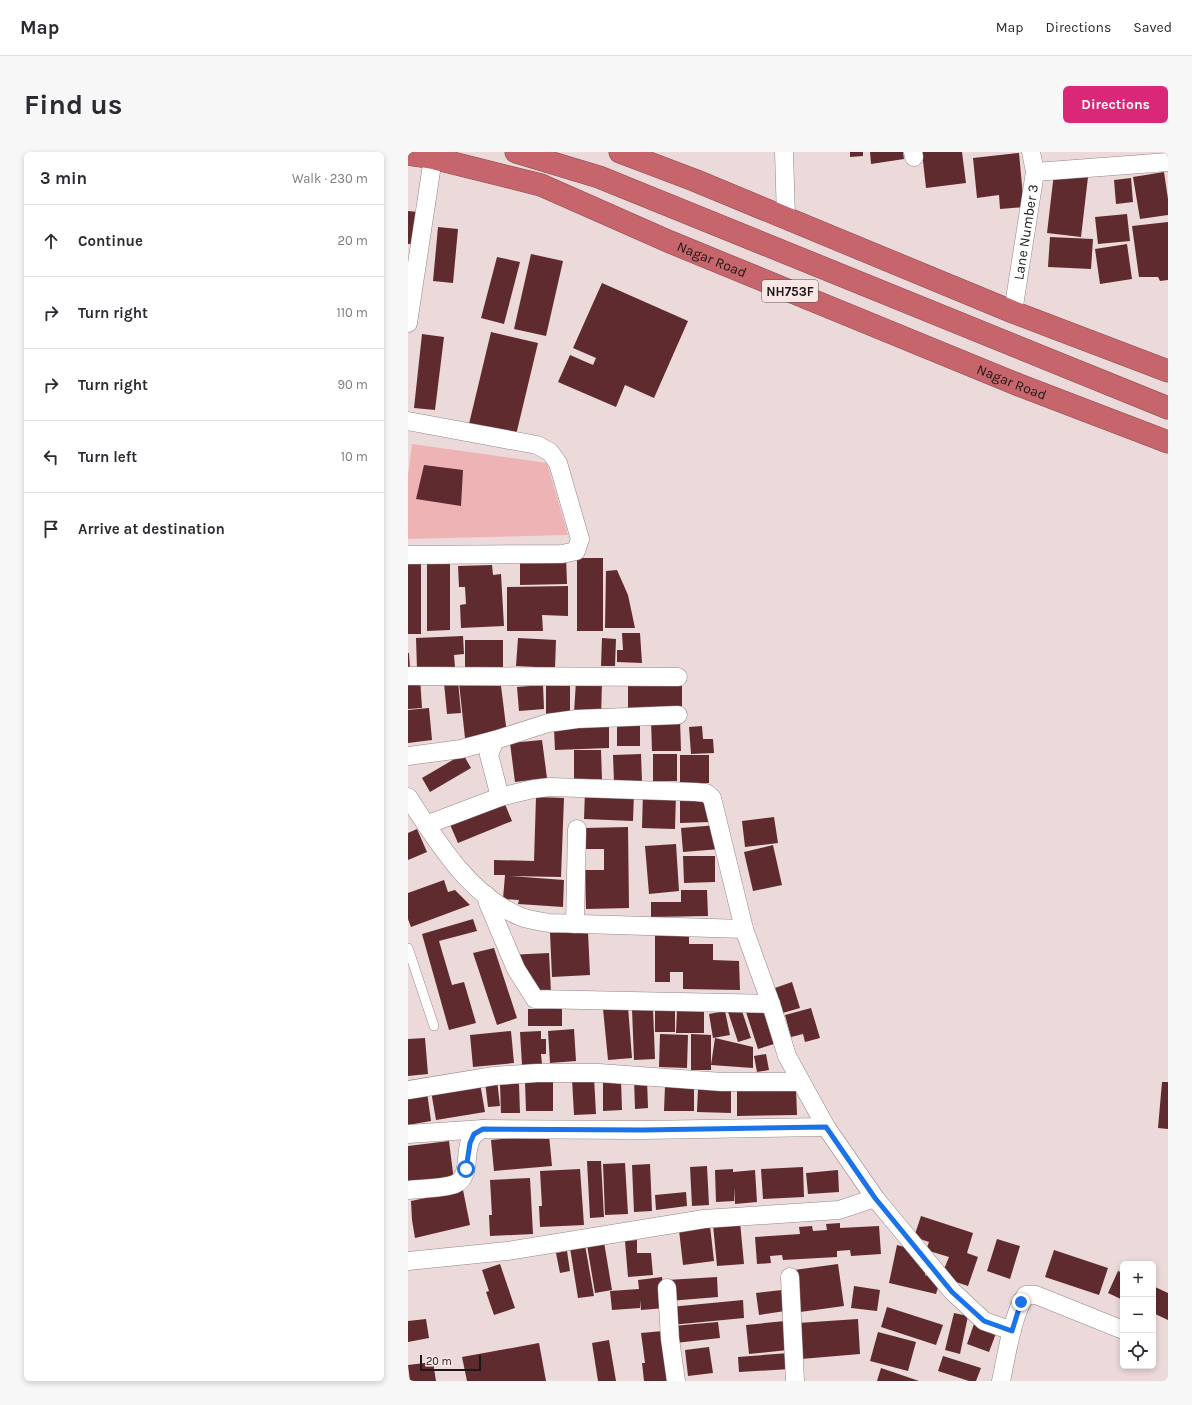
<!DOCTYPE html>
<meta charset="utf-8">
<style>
:root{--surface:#fff;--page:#f7f7f7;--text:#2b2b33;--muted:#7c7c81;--line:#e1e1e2;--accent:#db2777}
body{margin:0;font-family:Karla,sans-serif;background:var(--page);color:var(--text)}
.controls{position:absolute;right:12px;bottom:12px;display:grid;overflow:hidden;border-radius:6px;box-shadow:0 2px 6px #0003}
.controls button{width:36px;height:36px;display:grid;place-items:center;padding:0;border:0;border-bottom:1px solid var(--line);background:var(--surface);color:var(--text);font:20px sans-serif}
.scale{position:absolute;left:12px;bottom:10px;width:61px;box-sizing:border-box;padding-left:4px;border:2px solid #1e1717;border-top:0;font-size:11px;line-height:14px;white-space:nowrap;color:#1e1717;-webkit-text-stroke:3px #f9e6e6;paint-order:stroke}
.stop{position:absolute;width:12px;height:12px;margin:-9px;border:3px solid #1a73e8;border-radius:50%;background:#fff}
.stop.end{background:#1a73e8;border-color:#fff;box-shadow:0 1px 4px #0008}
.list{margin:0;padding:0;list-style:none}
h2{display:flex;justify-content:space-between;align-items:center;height:52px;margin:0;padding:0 16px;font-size:17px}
h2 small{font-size:13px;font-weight:400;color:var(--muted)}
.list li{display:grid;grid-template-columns:26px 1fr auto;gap:12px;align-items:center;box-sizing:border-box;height:72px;padding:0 16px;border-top:1px solid var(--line)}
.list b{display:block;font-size:15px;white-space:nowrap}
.list em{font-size:13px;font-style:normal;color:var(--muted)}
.icon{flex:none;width:22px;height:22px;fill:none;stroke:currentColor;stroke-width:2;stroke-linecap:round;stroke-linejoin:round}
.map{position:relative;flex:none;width:760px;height:1229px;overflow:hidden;border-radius:6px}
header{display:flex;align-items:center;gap:24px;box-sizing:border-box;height:56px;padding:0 20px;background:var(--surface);border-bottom:1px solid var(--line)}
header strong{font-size:19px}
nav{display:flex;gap:22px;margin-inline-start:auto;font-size:14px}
.intro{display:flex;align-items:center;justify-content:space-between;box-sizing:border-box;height:96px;padding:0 24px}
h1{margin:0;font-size:28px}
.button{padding:10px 18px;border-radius:6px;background:var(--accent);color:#fff;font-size:14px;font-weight:700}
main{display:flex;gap:24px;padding:0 24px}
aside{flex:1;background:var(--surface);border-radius:6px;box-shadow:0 2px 6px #0003}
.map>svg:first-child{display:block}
</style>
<header>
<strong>Map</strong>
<nav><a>Map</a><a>Directions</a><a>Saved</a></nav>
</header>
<div class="intro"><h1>Find us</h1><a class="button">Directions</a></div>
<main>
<aside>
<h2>3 min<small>Walk · 230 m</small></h2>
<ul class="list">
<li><svg class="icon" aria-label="ahead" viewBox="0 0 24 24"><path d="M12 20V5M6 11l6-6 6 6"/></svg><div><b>Continue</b></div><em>20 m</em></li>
<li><svg class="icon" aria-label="right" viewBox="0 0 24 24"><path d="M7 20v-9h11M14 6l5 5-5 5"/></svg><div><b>Turn right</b></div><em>110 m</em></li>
<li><svg class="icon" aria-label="right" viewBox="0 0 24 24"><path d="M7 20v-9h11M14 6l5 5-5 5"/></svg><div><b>Turn right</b></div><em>90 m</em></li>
<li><svg class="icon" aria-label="left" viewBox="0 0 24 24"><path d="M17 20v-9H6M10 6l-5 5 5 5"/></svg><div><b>Turn left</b></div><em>10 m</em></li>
<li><svg class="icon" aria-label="arrive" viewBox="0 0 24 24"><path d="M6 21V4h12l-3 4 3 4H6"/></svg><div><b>Arrive at destination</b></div></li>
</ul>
</aside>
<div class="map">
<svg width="760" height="1229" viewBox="0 0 760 1229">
<rect width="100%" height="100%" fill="#ecd9d9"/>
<path fill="#eeb4b5" d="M4 292 139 311 160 383 0 387V323Z"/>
<path fill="#602b2f" d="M442 0H455V4L442 5Z
M462 0H495L496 7 463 12Z
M514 0H554L558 31 518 36Z
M611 1 616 55 592 57 591 43 569 46 565 6Z
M756 20 760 47V63L732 67 725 25Z
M646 21 680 25 673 85 639 81Z
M723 26 725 50 708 52 706 28Z
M0 59 10 60 8 92H0Z
M719 62 722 89 690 92 687 65Z
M760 70V128L752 129 750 125H731L724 74Z
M30 75 50 77 45 131 25 129Z
M642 85 685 87 683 117 640 115Z
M719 92 724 127 692 132 687 97Z
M123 102 155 109 138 184 106 177Z
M89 105 112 110 96 172 73 166Z
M194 131 280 169 246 246 217 233 208 255 150 230 162 203 185 213 188 206 165 196Z
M83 180 130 191 108 283 61 272Z
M14 182 36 185 27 258 6 256Z
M16 313 55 318 53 354 8 347Z
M112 404H158L159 432 112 433Z
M0 405H13V482H0Z
M169 406H195V479H169Z
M19 407H42V478L19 479Z
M84 413 85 423 93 422 96 474 53 476 52 453 58 452 57 435H51L50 414Z
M209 418 220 443 227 476H197L198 419Z
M160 434V464L134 463 135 479H99V435Z
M214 481H232L234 511 209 510V498H215Z
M55 484 56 502 46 503 47 515 9 517 8 486Z
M110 486 148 488 147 516 108 514Z
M194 486 208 487 207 514H193Z
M57 488H95V516L57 517Z
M0 501H1L2 517H0Z
M12 526 14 556 0 557V527Z
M92 526 99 582 57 586 51 531Z
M138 528 162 529V565L138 564Z
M50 529 53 561 39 562 36 531Z
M168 529 194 530 193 566 166 561Z
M220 529H274V558H220Z
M135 533 136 557 111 559 109 535Z
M21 556 24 588 0 591V558Z
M272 567 273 599H244L243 568Z
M209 570H232V594H209Z
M201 572V596L147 598 146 577Z
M294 574 295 587H305L306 601 283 602 281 575Z
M134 588 139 626 107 630 102 591Z
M166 598H193L194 627H166Z
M55 602 63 616 22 640 14 626Z
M233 602 234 630H206L205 603Z
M245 602H269V629H245Z
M272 603H301V631L272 632Z
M177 639 226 641 225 669 176 667Z
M235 640 268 641 267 677 234 676Z
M296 644 302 670 272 671V645Z
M94 645 104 669 50 691 40 668Z
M128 645 156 646 153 725 102 724 156 728 155 755 110 752 111 748 95 747 97 723H86V708L126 709Z
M366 665 370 691 337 695 334 669Z
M310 673 312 697 275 700 273 676Z
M220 675 221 756 178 757 177 718H196V697H177V676Z
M9 677 19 700 0 708V681Z
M268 692 271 739 241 742 237 694Z
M365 693 374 733 345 739 336 700Z
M275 704H307V730L276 731Z
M36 728 40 740 47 738 62 753 3 775 0 767V741Z
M273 738H299L300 764 243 765V750H273Z
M65 767 69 779 31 789 44 833 56 830 68 871 41 878 14 782Z
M180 780 182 823 144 825 142 781Z
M247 783H281V792H305V808L331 809 332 838 275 837V820H262V830H247Z
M86 796 109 866 89 873 65 801Z
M141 801 143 840 115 841 98 803Z
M384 830 392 856 371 862 364 837Z
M220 855 224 906 200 908 195 857Z
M354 855 366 892 350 897 338 860Z
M245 856 247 907 226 908 224 857Z
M333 856 343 886 330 890 320 860Z
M403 856 412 886 397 890 395 882 383 885 377 863Z
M120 857H154V874H120Z
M247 858H267V880H247Z
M269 858 296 859V881H268Z
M317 859 322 883 305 886 301 862Z
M166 877 168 909 142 911 140 879Z
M103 879 106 911 65 915 62 883Z
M133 879V887H138V902H133L134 912 114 913 112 880Z
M252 882 280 883 279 916 251 915Z
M283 882 303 883V918H283Z
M17 886 20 922 0 924V887Z
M307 886 345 895V916L303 913Z
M358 902 361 918 349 920 346 904Z
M186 925 188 962 166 963 164 927Z
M226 927H239L240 956 227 957Z
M89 928 92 954 80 955 77 929Z
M213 928 214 958 195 959V929Z
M145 929V959H118L117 930Z
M754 930H760V977L750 976Z
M72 931 77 960 28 968 23 939Z
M92 932H111L112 961H93Z
M257 934H286V959H256Z
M329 936H388L389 963 329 964Z
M290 937 323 938V961L289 960Z
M19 940 23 969 0 973V943Z
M141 983 144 1014 86 1019 83 988Z
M41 989 46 1029 0 1035V994Z
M179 1009H193L196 1065 182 1066Z
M217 1011 220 1062 197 1063 195 1012Z
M242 1012 244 1059 226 1060 224 1013Z
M299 1014 301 1053 284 1054 282 1015Z
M395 1015 396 1045 355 1047 353 1017Z
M172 1017 176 1073 132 1075 131 1054H134L132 1019Z
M325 1017V1020L347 1018 349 1050 327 1052 326 1035V1049L308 1050 307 1018Z
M430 1018 431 1040 400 1042 398 1021Z
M122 1026 125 1082 82 1084 81 1063H84L82 1028Z
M55 1038 62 1073 7 1086 4 1068 3 1049Z
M278 1040 279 1054 248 1058 247 1043Z
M513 1064 565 1081 559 1101 570 1105 560 1134 545 1129 536 1117 541 1105 518 1098 521 1090 506 1085Z
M332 1070 336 1112 309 1114 305 1073Z
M432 1071V1076L471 1074 473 1102 443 1104 442 1098 429 1099V1105L375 1108 374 1103 362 1104 363 1111 349 1112 347 1085 392 1082 391 1075 404 1074 405 1079 419 1078 418 1072Z
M302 1074 306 1109 275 1113 271 1078Z
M589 1087 612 1094 602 1127 579 1119Z
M229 1088V1101H243L245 1123 220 1125 217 1089Z
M196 1090 204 1138 187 1141 179 1093Z
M177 1093 186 1144 170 1146 162 1096Z
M489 1093 500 1096 519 1116 517 1123 532 1129 528 1142 481 1131Z
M646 1098 700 1116 691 1143 637 1125Z
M159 1099 162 1119 152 1121 148 1101Z
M92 1112 107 1156 86 1163 78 1140 81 1139 74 1118Z
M430 1112 436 1154 392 1160 386 1118Z
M710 1119 715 1121V1148L700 1141Z
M254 1125 257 1156 233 1158 232 1148V1156L204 1158 202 1139 231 1137 230 1128Z
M309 1125 310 1145 261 1149 259 1128Z
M446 1134 472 1138 469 1159 443 1156Z
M745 1134 760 1141V1168L745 1161Z
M374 1138 377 1159 351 1163 348 1141Z
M335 1148 336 1166 263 1173 262 1155Z
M479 1155 535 1173 528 1193 473 1175Z
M546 1161 560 1164 552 1202 537 1198Z
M18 1167 21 1186 0 1190V1169Z
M450 1167 452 1202 393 1207 390 1171Z
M377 1169 380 1198 341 1202 338 1173Z
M567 1169 590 1176 581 1200 559 1192Z
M310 1170 312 1186 267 1191 265 1174Z
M255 1179 261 1229H236L234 1211H237L233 1181Z
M470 1180 508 1190 500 1219 462 1209Z
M201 1188 208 1229H190L184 1191Z
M131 1191 138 1229H59L54 1205Z
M301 1195 305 1221 280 1224 277 1198Z
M381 1201 382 1217 331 1220 330 1205Z
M535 1204 573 1216 568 1229H561L530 1219Z
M25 1210 28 1229H2L0 1213Z
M473 1216 511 1229H469Z"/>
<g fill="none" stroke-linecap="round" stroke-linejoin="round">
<defs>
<path id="lane" d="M0 796 26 874"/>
<g id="street">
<path d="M376 0 378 66"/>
<path d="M505 0 506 5"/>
<path d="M627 20 760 10"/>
<path id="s1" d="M605 160 627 20 623 0"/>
<path d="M0 171 25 6"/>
<path d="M0 269 129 293 142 300 150 311 172 387 168 399 154 402 0 403"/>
<path d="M0 524 270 525"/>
<path d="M0 604 53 597 87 588"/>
<path d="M0 645C28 688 61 743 111 764 120 768 131 769 141 771L336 777"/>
<path d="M92 645 125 637 142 635 287 640 298 641 304 646 336 777 363 852 379 904 418 975 467 1046 544 1139 576 1169 604 1179"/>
<path d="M18 673 92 645 81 603 87 588 140 571 169 567 270 563"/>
<path d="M78 743 80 751 108 817 127 847 363 852"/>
<path d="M167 772 169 677"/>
<path d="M0 938 86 924 129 921H191L314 930H393"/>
<path d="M0 982 75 977"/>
<path d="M0 1038C11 1037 38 1036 47 1032 66 1024 53 994 67 982 69 980 73 978 75 977L235 978 418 975"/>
<path d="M0 1109 99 1099 296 1067 431 1058 467 1046"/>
<path d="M382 1125 387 1229"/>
<path d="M259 1136 262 1187 268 1229"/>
<path d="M593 1229C598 1206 605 1160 618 1143H628L715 1178"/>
</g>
<g id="highway">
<path d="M108 0 191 25 760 256"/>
<path d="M212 0 286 28 605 160 760 219"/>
<path id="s2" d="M0 2 25 6 133 33 262 90 611 233 760 290"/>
</g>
</defs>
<use href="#lane" stroke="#968586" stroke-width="10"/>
<use href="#street" stroke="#968586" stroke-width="19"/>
<use href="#highway" stroke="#8b4a4e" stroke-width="23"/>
<use href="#lane" stroke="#fff" stroke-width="9"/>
<use href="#street" stroke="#fff" stroke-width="18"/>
<use href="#highway" stroke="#c6656c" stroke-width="22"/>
</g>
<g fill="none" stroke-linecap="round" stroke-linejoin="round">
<path stroke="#1a73e8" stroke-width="5" d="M58 1017 62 991 66 982 75 977 235 978 418 975 467 1046 544 1140 576 1169 604 1179 613 1150"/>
</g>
<g text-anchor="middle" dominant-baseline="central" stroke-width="4" stroke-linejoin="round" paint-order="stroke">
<rect fill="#f9e6e6" stroke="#605555" stroke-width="1" x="354" y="128" width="56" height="22" rx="3"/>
<g font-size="13" font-weight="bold" fill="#1e1717">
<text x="382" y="139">NH753F</text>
</g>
<g font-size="14" fill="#1e1717" stroke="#f9e6e6">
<text stroke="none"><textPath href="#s1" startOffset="81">Lane Number 3</textPath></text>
<text stroke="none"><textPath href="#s2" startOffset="323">Nagar Road</textPath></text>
<text stroke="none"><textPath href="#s2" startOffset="647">Nagar Road</textPath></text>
</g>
</g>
</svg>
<div class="controls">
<button>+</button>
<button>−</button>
<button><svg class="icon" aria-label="locate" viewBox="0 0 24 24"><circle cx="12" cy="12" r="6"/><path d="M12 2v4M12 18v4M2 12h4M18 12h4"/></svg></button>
</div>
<div class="scale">20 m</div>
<div class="stop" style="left:58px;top:1017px"></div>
<div class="stop end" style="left:613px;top:1150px"></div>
</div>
</main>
